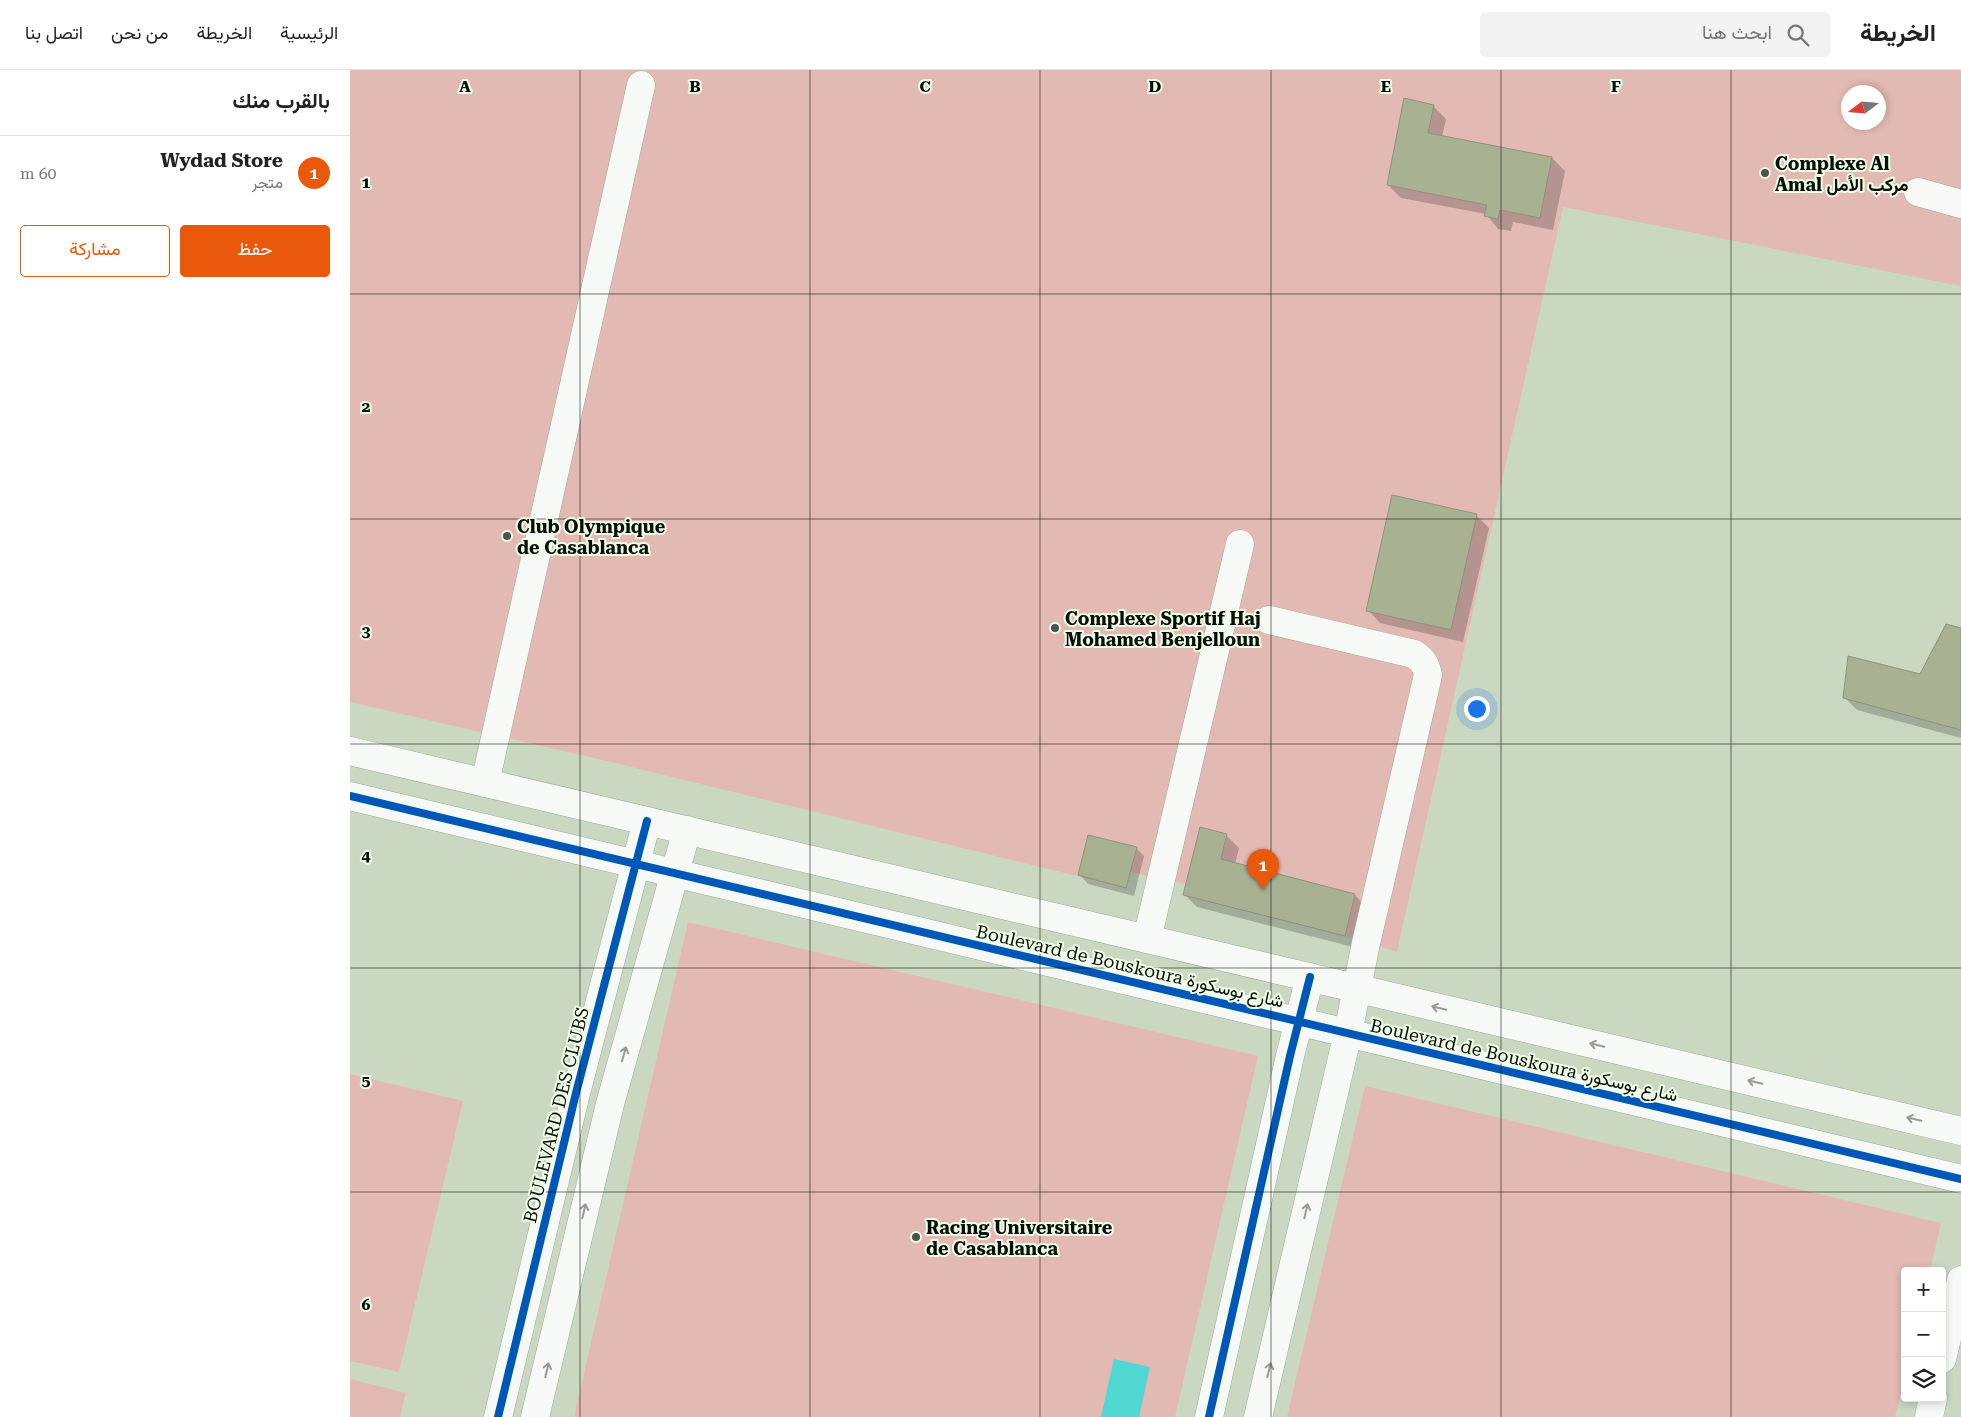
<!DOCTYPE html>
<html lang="ar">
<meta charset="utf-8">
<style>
:root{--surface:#fff;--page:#f2f2f2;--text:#222;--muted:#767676;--line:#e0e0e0;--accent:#ea580c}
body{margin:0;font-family:"Roboto Serif",Vazirmatn,serif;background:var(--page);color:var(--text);direction:rtl}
.controls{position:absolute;right:15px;bottom:15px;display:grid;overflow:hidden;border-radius:5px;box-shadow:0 2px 8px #0003}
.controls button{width:45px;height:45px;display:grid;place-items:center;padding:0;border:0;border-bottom:1px solid var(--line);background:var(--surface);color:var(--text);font:25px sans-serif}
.compass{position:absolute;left:1491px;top:15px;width:45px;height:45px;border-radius:50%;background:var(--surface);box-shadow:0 2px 8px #0003;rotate:254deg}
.you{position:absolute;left:1126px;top:638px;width:18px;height:18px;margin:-12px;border:4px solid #fff;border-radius:50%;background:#1a73e8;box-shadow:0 0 0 8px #1a73e833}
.badge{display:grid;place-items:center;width:32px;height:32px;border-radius:50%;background:var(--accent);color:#fff;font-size:16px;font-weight:700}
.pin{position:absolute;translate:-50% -41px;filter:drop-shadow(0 1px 2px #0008)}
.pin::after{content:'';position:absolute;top:26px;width:18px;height:15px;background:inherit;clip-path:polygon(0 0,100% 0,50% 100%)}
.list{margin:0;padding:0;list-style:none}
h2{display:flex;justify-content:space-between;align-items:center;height:65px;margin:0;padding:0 20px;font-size:21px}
h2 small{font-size:16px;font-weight:400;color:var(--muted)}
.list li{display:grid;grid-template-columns:32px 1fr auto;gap:15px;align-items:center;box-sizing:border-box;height:75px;padding:0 20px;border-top:1px solid var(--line)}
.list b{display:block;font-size:19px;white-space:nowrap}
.list p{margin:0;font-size:16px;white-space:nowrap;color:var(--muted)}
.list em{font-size:16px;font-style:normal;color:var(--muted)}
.actions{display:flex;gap:10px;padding:15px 20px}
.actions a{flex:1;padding:11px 0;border:1px solid var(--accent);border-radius:5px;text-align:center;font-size:18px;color:var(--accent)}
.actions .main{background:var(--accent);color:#fff}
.icon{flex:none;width:28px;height:28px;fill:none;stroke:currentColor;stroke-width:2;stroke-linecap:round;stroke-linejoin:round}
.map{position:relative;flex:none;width:1611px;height:1347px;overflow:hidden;direction:ltr}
header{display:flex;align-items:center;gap:30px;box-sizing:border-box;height:70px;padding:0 25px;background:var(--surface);border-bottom:1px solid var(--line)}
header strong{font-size:24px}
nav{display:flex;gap:28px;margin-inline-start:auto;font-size:18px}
.search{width:350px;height:45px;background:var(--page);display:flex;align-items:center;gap:12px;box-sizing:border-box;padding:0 18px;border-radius:5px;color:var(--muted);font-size:19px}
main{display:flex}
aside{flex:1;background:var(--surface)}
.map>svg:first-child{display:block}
</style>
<header>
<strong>الخريطة</strong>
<div class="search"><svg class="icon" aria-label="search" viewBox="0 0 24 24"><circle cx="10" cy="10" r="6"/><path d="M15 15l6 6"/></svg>ابحث هنا</div>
<nav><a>الرئيسية</a><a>الخريطة</a><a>من نحن</a><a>اتصل بنا</a></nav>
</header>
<main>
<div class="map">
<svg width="1611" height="1347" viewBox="0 0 1611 1347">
<rect width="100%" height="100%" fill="#cad8c2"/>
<path fill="#e3b9b3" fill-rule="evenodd" d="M0 0H1611V216L1213 137 1047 882 995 866 833 825 835 814 780 802 776 818 257 691 0 632ZM1498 22H1528V52H1498Z
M338 852 908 986 825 1347H224Z
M0 1004 113 1031 49 1302 0 1291Z
M1015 1016 1591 1153 1580 1201H1555V1307L1545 1347H937Z
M0 1309 56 1323 50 1347H0Z"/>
<path fill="#51d7d1" d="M764 1289 800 1297 789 1347H751Z"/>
<path fill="#0003" d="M1083 36 1096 49 1092 67 1202 88 1215 101 1203 160 1163 152 1161 161 1148 159 1136 144 1051 128 1038 115Z
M1126 445 1139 458 1113 572 1030 553 1018 540Z
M1611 559V668L1507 640 1494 627 1571 606Z
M876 765 889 778 885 794 1005 825 1017 838 1007 878 847 837 834 824Z
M786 778 794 786 784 826 738 814 730 805Z"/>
<path fill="#a8b192" stroke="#8c9381" d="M1054 28 1084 35 1078 63 1202 87 1190 148 1150 140 1148 149 1134 146 1137 135 1037 115Z
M1042 425 1127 444 1101 560 1016 541Z
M1596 554 1611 558V660L1493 628 1498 586 1570 604Z
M850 757 877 764 871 789 1005 824 995 866 833 825Z
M738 765 787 777 776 818 728 805Z"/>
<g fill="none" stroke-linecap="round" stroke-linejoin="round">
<defs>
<path id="minor" d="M1568 122 1611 134
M0 681 1611 1061
M135 713 291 15
M0 726 1611 1109
M797 869 890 474
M1592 1289 1611 1210
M148 1347 226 1023 297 751
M185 1347 260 1034 337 760
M859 1347 940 986 960 907
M908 1347 998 963 1016 873 1078 605C1076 595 1073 590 1064 584L919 550
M1579 1347 1583 1328"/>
</defs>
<use href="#minor" stroke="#a1ad9c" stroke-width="29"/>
<use href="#minor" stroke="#f7f9f6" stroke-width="28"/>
<defs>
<path id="cycleway" d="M0 726 1611 1109
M148 1347 226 1023 297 751
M859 1347 940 986 960 907"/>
</defs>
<use href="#cycleway" stroke="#f0fee9" stroke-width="11"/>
<use href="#cycleway" stroke="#0057b8" stroke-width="8"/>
</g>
<defs><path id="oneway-shaft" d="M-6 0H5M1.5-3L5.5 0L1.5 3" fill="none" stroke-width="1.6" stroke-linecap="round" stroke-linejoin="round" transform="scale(1.25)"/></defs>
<g stroke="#979b95">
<use href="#oneway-shaft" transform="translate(1089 938) rotate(-167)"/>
<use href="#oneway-shaft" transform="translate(1247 975) rotate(-167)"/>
<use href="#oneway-shaft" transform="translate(274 984) rotate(-74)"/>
<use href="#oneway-shaft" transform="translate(1405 1012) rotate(-167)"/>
<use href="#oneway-shaft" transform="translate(1564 1049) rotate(-167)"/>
<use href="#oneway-shaft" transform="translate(234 1141) rotate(-77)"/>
<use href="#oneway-shaft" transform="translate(956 1141) rotate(-77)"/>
<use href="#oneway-shaft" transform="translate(197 1300) rotate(-77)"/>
<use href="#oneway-shaft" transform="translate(919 1300) rotate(-77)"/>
</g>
<path fill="none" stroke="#070f03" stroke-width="1" stroke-opacity="0.55" d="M230 0V1347M460 0V1347M690 0V1347M921 0V1347M1151 0V1347M1381 0V1347M0 224H1611M0 449H1611M0 674H1611M0 898H1611M0 1122H1611"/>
<g fill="#4b5546" stroke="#f0fee9" stroke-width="2">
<circle cx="1415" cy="103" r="5"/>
<circle cx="157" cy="466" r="5"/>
<circle cx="705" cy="558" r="5"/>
<circle cx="566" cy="1167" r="5"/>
</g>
<g text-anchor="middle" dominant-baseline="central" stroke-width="4" stroke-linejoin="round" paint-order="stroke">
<g font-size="18" font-weight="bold" fill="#070f03" stroke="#f0fee9" text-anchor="start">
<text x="1425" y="93">Complexe Al<tspan x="1425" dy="21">Amal مركب الأمل</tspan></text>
<text x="167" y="456">Club Olympique<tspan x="167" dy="21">de Casablanca</tspan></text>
<text x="715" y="548">Complexe Sportif Haj<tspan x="715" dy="21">Mohamed Benjelloun</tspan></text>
<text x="576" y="1157">Racing Universitaire<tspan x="576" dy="21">de Casablanca</tspan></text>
</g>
<g font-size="18" fill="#070f03" stroke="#f0fee9">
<text transform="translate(780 896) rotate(13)">Boulevard de Bouskoura شارع بوسكورة</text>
<text transform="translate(1174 990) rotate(13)">Boulevard de Bouskoura شارع بوسكورة</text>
<text transform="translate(206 1045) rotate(-76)">BOULEVARD DES CLUBS</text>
</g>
</g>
<g font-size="16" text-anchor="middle" font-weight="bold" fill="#070f03" stroke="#f0fee9" stroke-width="4" stroke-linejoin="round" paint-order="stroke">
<text x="115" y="22">A</text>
<text x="345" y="22">B</text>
<text x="575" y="22">C</text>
<text x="805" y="22">D</text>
<text x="1036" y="22">E</text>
<text x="1266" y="22">F</text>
<text x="16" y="118">1</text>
<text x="16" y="342">2</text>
<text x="16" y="567">3</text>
<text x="16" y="791">4</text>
<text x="16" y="1016">5</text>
<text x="16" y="1240">6</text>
</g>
</svg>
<div class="controls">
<button>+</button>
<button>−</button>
<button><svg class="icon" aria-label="layers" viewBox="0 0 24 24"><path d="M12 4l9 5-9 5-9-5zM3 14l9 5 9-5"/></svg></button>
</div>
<svg class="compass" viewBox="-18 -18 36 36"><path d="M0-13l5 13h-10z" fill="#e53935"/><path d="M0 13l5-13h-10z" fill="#767676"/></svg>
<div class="you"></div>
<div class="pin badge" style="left:913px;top:820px">1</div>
</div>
<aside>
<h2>بالقرب منك<small></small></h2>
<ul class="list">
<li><span class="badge">1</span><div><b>Wydad Store</b><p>متجر</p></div><em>60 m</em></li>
</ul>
<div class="actions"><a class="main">حفظ</a><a>مشاركة</a></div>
</aside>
</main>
